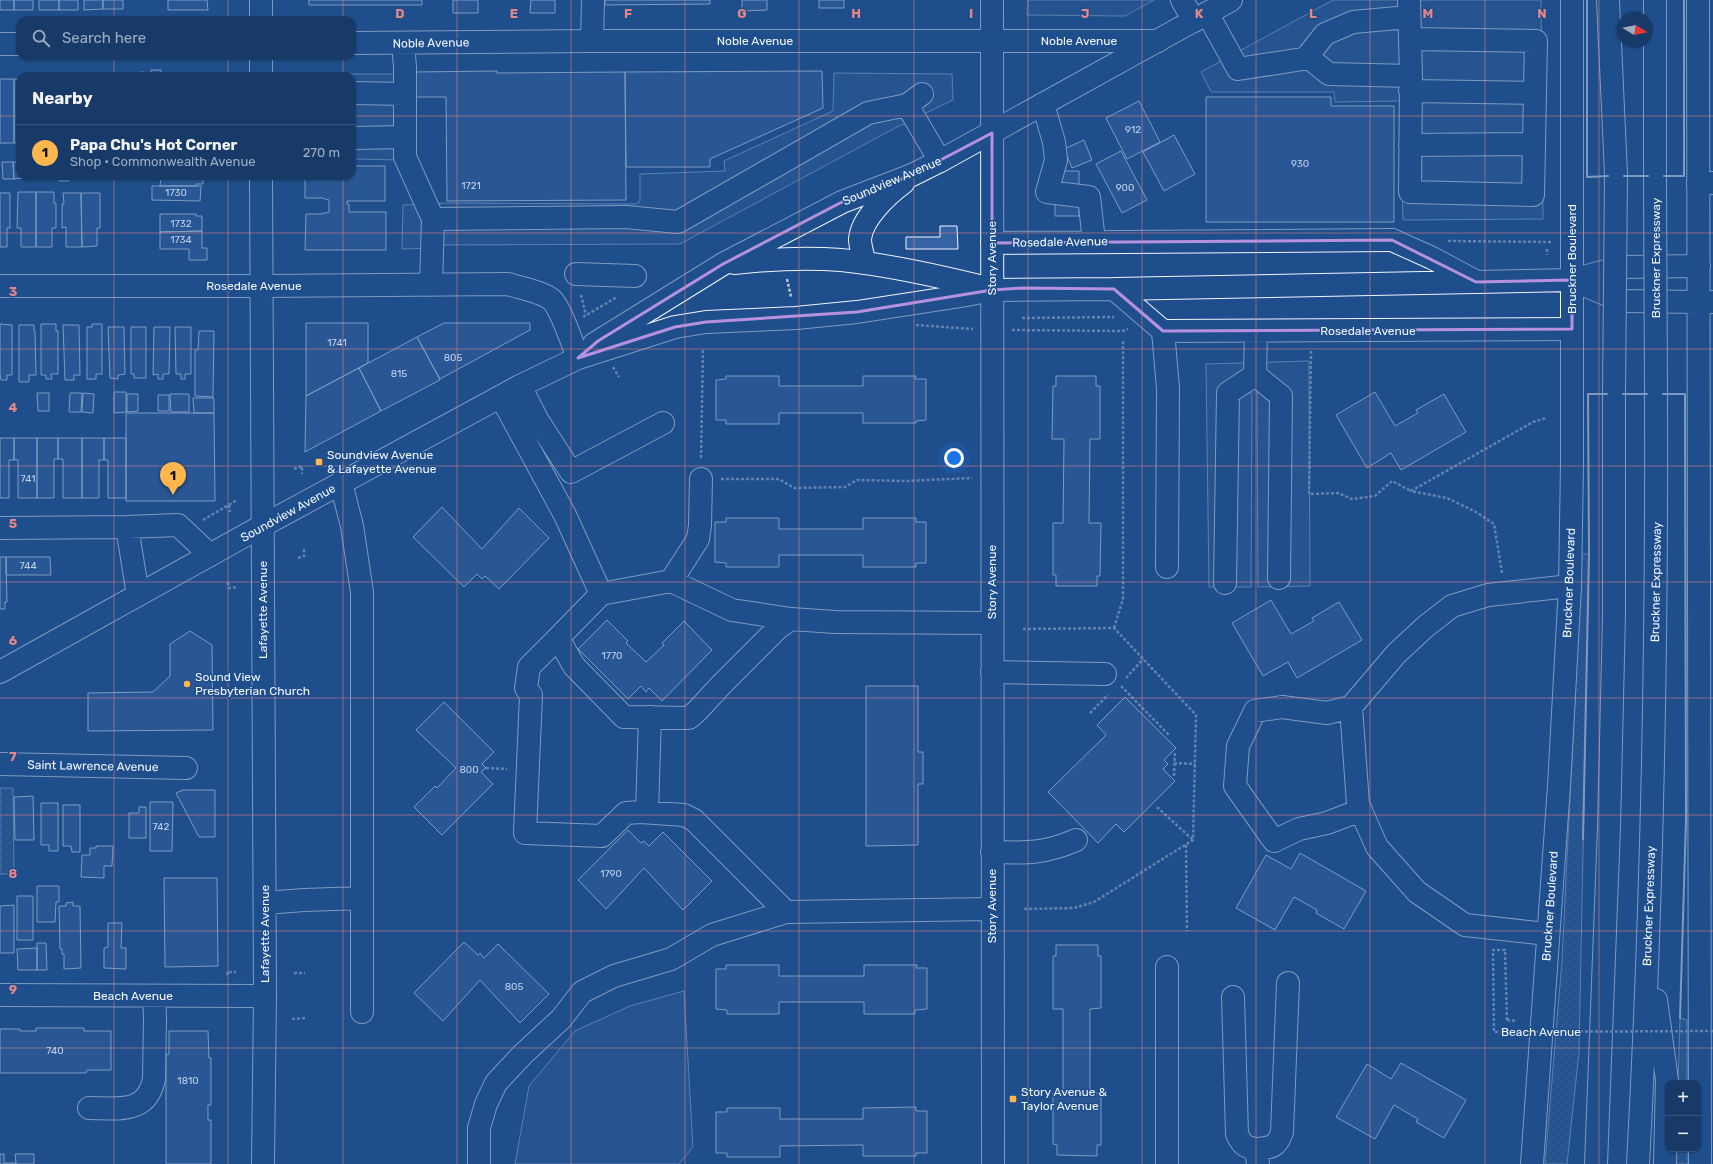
<!DOCTYPE html>
<meta charset="utf-8">
<style>
:root{--surface:#173a69;--page:#20416f;--text:#f1f3f6;--muted:#9eadc0;--line:#36547d;--accent:#ffb74d}
body{margin:0;font-family:Rubik,sans-serif;background:var(--page);color:var(--text)}
.controls{position:absolute;right:12px;bottom:12px;display:grid;overflow:hidden;border-radius:8px;box-shadow:0 1px 3px #0004}
.controls button{width:36px;height:36px;display:grid;place-items:center;padding:0;border:0;border-bottom:1px solid var(--line);background:var(--surface);color:var(--text);font:20px sans-serif}
.compass{position:absolute;left:1617px;top:12px;width:36px;height:36px;border-radius:50%;background:var(--surface);box-shadow:0 1px 3px #0004;rotate:100deg}
.you{position:absolute;left:954px;top:458px;width:14px;height:14px;margin:-10px;border:3px solid #fff;border-radius:50%;background:#1a73e8;box-shadow:0 0 0 6px #1a73e833}
.badge{display:grid;place-items:center;width:26px;height:26px;border-radius:50%;background:var(--accent);color:#111;font-size:13px;font-weight:700}
.pin{position:absolute;translate:-50% -33px;filter:drop-shadow(0 1px 2px #0008)}
.pin::after{content:'';position:absolute;top:21px;width:14px;height:12px;background:inherit;clip-path:polygon(0 0,100% 0,50% 100%)}
.list{margin:0;padding:0;list-style:none}
h2{display:flex;justify-content:space-between;align-items:center;height:52px;margin:0;padding:0 16px;font-size:17px}
h2 small{font-size:13px;font-weight:400;color:var(--muted)}
.list li{display:grid;grid-template-columns:26px 1fr auto;gap:12px;align-items:center;box-sizing:border-box;height:56px;padding:0 16px;border-top:1px solid var(--line)}
.list b{display:block;font-size:15px;white-space:nowrap}
.list p{margin:0;font-size:13px;white-space:nowrap;color:var(--muted)}
.list em{font-size:13px;font-style:normal;color:var(--muted)}
.icon{flex:none;width:22px;height:22px;fill:none;stroke:currentColor;stroke-width:2;stroke-linecap:round;stroke-linejoin:round}
.map{position:relative;flex:none;width:1713px;height:1164px;overflow:hidden}
.search{position:absolute;background:var(--surface);box-shadow:0 1px 3px #0004;left:16px;top:16px;width:340px;height:44px;display:flex;align-items:center;gap:10px;box-sizing:border-box;padding:0 14px;border-radius:12px;color:var(--muted);font-size:15px}
.panel{position:absolute;background:var(--surface);box-shadow:0 1px 3px #0004;left:16px;top:72px;width:340px;height:108px;border-radius:12px}
.map>svg:first-child{display:block}
</style>
<div class="map">
<svg width="1713" height="1164" viewBox="0 0 1713 1164">
<defs>
<pattern id="grass-dots" width="8" height="8" patternUnits="userSpaceOnUse"><rect width="8" height="8" fill="#305b95"/><path d="M2 2h.1M6 6h.1" fill="none" stroke="#4e73a5" stroke-width="1.8" stroke-linecap="round"/></pattern>
</defs>
<rect width="100%" height="100%" fill="#1f4e8c"/>
<path fill="url(#grass-dots)" stroke="#a8bbd7" d="M1582 554H1589L1579 1052 1567 1164H1545L1562 961Z
M0 788H13L14 874H0Z
M1680 1018 1687 1020V1083H1678Z
M1675 1149H1688V1164H1675Z"/>
<path fill="#305b95" stroke="#a8bbd7" d="M1028 0H1154L1125 16 1027 15Z
M1333 0H1541L1543 219 1403 220 1400 101 1335 102 1334 92H1211L1201 72Z
M834 73 952 74 953 100 895 128 680 244 439 245 438 248 402 249 403 205 447 203 636 204 640 201V174L725 171 724 161 833 111Z
M311 74H396L401 160 352 159V76H311Z
M1309 361 1310 586 1258 587 1257 392H1268L1262 384 1240 393H1252L1251 587H1209L1206 364Z
M684 991 693 1147 679 1164H515L529 1086 575 1031 630 1006Z"/>
<path fill="#3563a3" stroke="#f2f6ff" d="M0 0H14V10H0Z
M14 0H33V10H14Z
M39 0H59V10H39Z
M59 0H78V10H59Z
M84 0H103V9L84 10Z
M103 0H123V9H103Z
M168 0H207L208 10H168Z
M309 0H422V5H309Z
M453 0H478V13H453Z
M531 0H555V13H530Z
M605 0H710V4L605 5Z
M742 0H767V10L742 11Z
M819 0H844V8H819Z
M151 70H161V73L201 74V76H151Z
M497 71V73L625 72 626 200 447 201 446 97H414V72Z
M822 71 823 108 710 159V167H626L625 72Z
M144 72 145 76H131V73Z
M0 79H14V143H0Z
M14 79H20V143H14Z
M1206 97H1331V106H1394V222H1206Z
M1139 101 1160 142 1127 159 1106 118Z
M1174 135 1195 174 1164 191 1143 152Z
M1084 140 1092 160 1072 168 1064 149Z
M1121 151 1147 200 1122 213 1096 164Z
M2 162H13L14 179H3Z
M13 162H20V176H24V178L14 179Z
M352 166H385V201H347V204H349V212H386V250H305L306 214H321L329 212V200L322 198H305V176H352Z
M1055 171H1079V216H1055Z
M58 176H68L69 181H59Z
M161 176H203V184H196V186H160Z
M152 186H201L200 201 152 200Z
M18 192H36V247H21V228H17Z
M36 192H54V203H56V228H52V247H36Z
M0 193H10V228H7V247H0Z
M63 193H81L82 247H66V227L62 228V204H64Z
M81 193H100V228H97V246L82 247Z
M160 214H196V216H202V231L160 232Z
M940 226H957L958 249H906V237H940Z
M202 231V248H207V260H189V249H160V232Z
M306 323H368V363L306 396Z
M444 323H530V330L440 379 417 337Z
M0 324 12 325V375H7V380H1L0 374Z
M41 324H56V331H58V374H51L52 379H46V375H41Z
M92 324H102V374H96V379H87V327H92Z
M19 325H34V331H35L36 375H29V382H19Z
M63 325H79L80 375H74V380H65Z
M108 327H124L125 374 118 375V379L110 378Z
M131 327H146V378H134V374H131Z
M154 327H170L169 374H163V379H158V374L153 375Z
M175 327H191V374H185V379H181V374H176Z
M199 331H214L213 397 195 396V350H198Z
M417 337 440 380 381 411 359 368Z
M359 368 381 411 305 452 306 396Z
M726 376H779V386H863V376H916L915 379H926V420L916 421V423H863V413H779V424H726V420H716V380L726 379Z
M1056 376H1096V386H1100V439H1090L1089 523H1101L1100 576H1097V586H1056V575H1053V523H1063L1064 439H1052L1053 386H1056Z
M114 392H126V412L114 413Z
M1375 392 1395 426 1418 413 1416 410 1444 394 1466 432 1401 470 1391 453 1367 468 1336 415Z
M37 393H49V411H38Z
M70 393H82L81 412H69Z
M83 393 94 394 93 413 82 412Z
M127 394H138V411L127 412Z
M170 394H189V412H171Z
M158 395H169V411H158Z
M193 398H214V413H194Z
M126 413H214L215 501H126Z
M0 438H14V460H9V498H0Z
M14 438H37V498H18V460H14Z
M37 438H58V459H54V498H37Z
M58 438H82V498H63V459H58Z
M82 438H104V460H99V498H82Z
M104 438H126V498H108V460H104Z
M442 507 482 549 519 508 549 538 499 589 485 576 482 579 477 574 464 587 413 537Z
M726 518H779V529H863V518H916V522H926V563H916V567H863V555H779V567H726V563L715 562V522H726Z
M0 557H6L7 602H5V609H0Z
M6 557H50L51 575H6Z
M1271 600 1291 634 1314 621 1312 618 1339 602 1362 640 1297 678 1288 662 1263 676 1232 623Z
M607 620 628 641 626 643 646 662 664 645 662 643 684 621 712 650 662 701 649 688 646 692 641 686 628 699 578 649Z
M190 631 212 645 213 730 88 731V693L153 692 170 676V644Z
M866 686H918V752H923V784H918V845L866 846Z
M1125 697 1176 748 1164 760 1168 764 1163 769 1175 781 1124 832 1116 824 1098 843 1048 792 1106 735 1097 725Z
M444 702 494 752 482 764 486 768 481 772 493 784 442 835 414 807 435 786 437 788 456 768 416 730Z
M183 790H215V837H199L176 793Z
M33 796 34 840H15L14 797Z
M150 802H173L172 851H150Z
M41 803H58V851H49V845H41Z
M63 805H80V852H72L71 846H63Z
M139 807H146V838H129V813H139Z
M628 830 641 843 644 841 649 846 663 832 712 881 683 910 644 868 606 909 578 880Z
M96 846H113L112 866H104V878L81 877 82 855H90V848H96Z
M1300 853 1366 891 1344 929 1316 913 1317 910 1294 897 1275 930 1236 908 1266 855 1291 869Z
M164 878H217L218 966 165 967Z
M37 886H59V902H56L55 922H37Z
M17 896H33V940H17Z
M73 902V906H80L81 968 64 969V954H62V949H60L59 906H66V903Z
M14 905V953H0V906Z
M108 923H122L121 948H126V969L104 968V948L108 947Z
M464 942 478 955 480 953 484 958 498 944 549 994 520 1023 480 980 443 1021 414 993Z
M37 943H46L47 970H37Z
M1056 945H1098V956H1101V1008L1090 1009V1093H1101V1145H1097V1156L1057 1155V1145L1053 1144V1093H1063V1009H1053V956H1056Z
M37 948V970H18L17 949Z
M726 965H779V976H864V965H917L916 968H927V1009L915 1010V1014H864V1002H779V1014H727V1010L716 1009V969H726Z
M36 1028H84V1031H111V1070H87L86 1073H0V1029H20V1031H36Z
M169 1031H208L209 1058H211V1105H208V1120H211V1164H166V1055L169 1054Z
M1401 1063 1466 1100 1444 1138 1416 1122 1418 1119 1394 1105 1375 1139 1336 1117 1367 1064 1391 1079Z
M916 1107V1111H927V1153H916V1156H863V1145L780 1146V1157H727V1153H716V1112H727V1108H780V1119H863V1108Z
M0 1154H4V1163H16V1164H0Z
M15 1154H34V1164H16Z"/>
<g fill="none" stroke-linecap="round" stroke-linejoin="round">
<defs>
<path id="minor" d="M992 0 993 1164
M1182 0 1194 21
M1409 0 1411 76
M1207 13 1238 69 1309 58 1329 74 1411 76 1410 192 1533 195 1536 41 1410 39
M261 20V0
M592 41 593 0
M352 43 592 41H1158
M403 43 405 67V157L433 219
M0 44H20
M1306 58 1325 34 1353 22 1409 17
M261 76V56
M1410 91 1535 93
M352 93 405 94
M1043 104 1054 142 1056 160 1047 192 1089 197 1094 241
M907 105 940 161
M352 138 405 137
M1410 145 1534 144
M261 176 265 996 263 1164
M1698 183H1713
M992 243 1392 240
M576 274 635 276
M431 285 433 219 626 217 678 222 868 113 907 105 922 94
M0 286H261L508 284C520 288 543 292 552 300 561 309 573 345 578 358
M1699 302H1713
M1256 331 1255 375 1281 396 1279 578
M520 386 538 421 571 472 663 423
M501 397 565 515 601 594
M701 479 700 525 698 539 671 581 732 610 791 619
M341 483 352 526 362 592V1012
M127 527 138 595
M0 528 127 527 178 525 210 555
M1167 567 1168 388 1163 331 1572 329
M671 581 601 594 558 638 574 666 624 717 689 718 698 710 722 684 778 628 791 619 835 622 992 623
M1225 583 1228 393 1255 375
M558 638 529 667 526 688 531 695 525 833 602 836 626 813 641 812 684 815 694 820 786 912
M992 672 1105 674
M1351 707 1358 804 1377 847 1417 892 1465 925 1547 934
M0 764 186 768
M1361 810 1327 823 1299 829 1274 841 1235 786 1238 746 1255 711 1282 707 1327 713 1351 707 1396 654 1425 627 1452 606 1488 595 1570 586
M647 812 650 717
M992 852C1026 853 1044 854 1076 840
M265 903 304 900 362 898
M1167 967V1164
M0 995 265 996
M1233 997 1237 1134C1242 1145 1245 1147 1256 1149
M89 1108C117 1108 147 1115 154 1079L155 1018 154 996
M479 1164V1128L486 1104 496 1083 522 1055 561 1019 582 992 614 976 671 959 712 935 786 912 992 909
M1258 1164 1256 1149C1271 1148 1277 1147 1282 1132L1288 983"/>
<path id="major" d="M1698 0 1700 1164
M1392 240 1432 258 1475 281
M734 263C770 259 805 257 841 260 890 265 939 276 987 288
M865 263C863 256 860 246 860 239 862 218 887 195 903 183
M1572 280 1622 301 1699 302
M1114 289 1163 331
M594 344 723 264 842 202 912 175 940 161 1231 0
M0 672 262 526 520 386 578 358 675 327 706 322 796 318 857 312 961 296 992 290 1114 289 1572 280 1621 267 1699 266
M1532 1164 1559 786 1570 586 1572 464V0"/>
<path id="highway" d="M1608 0 1616 174
M1655 0V175
M1656 1000 1667 1080 1665 1164
M1596 1164 1609 827 1614 614V395
M1638 1164C1652 908 1657 651 1656 394"/>
</defs>
<use href="#minor" stroke="#f2f6ff" stroke-width="24"/>
<use href="#major" stroke="#f2f6ff" stroke-width="24"/>
<use href="#highway" stroke="#f2f6ff" stroke-width="24"/>
<path stroke="#b3c4dc" stroke-width="2.5" stroke-dasharray="3 2" stroke-linecap="butt" d="M1448 241 1553 242
M1547 249V255
M787 279 791 297
M581 295 586 315
M583 317 617 297
M1022 318 1114 317
M916 325 973 329
M1012 330 1123 331 1128 329
M1311 351 1309 494 1338 493 1352 499 1375 496 1392 481 1411 491
M613 367 619 377
M701 458 703 348
M294 469 302 466V474
M721 479H779L794 488 845 487 857 480 905 481 972 478
M229 505 230 512
M203 520 237 500
M298 558 304 556V547
M1502 573 1494 524 1476 512 1447 498 1411 491 1533 422 1546 418
M228 582 229 588 238 587
M1114 628 1123 599V340
M1023 629 1114 628 1196 715 1193 840 1094 902 1074 908 1024 909
M1126 678 1143 659
M1121 686 1169 735
M1090 713 1108 695
M1174 763 1195 764
M486 768 507 769
M1174 776 1175 752
M1157 807 1193 840
M1186 845 1187 931
M294 973H305
M228 975 227 972H236
M292 1019 306 1018
M1507 1020 1517 1021"/>
<use href="#minor" stroke="#1f4e8c" stroke-width="22"/>
<use href="#major" stroke="#1f4e8c" stroke-width="22"/>
<use href="#highway" stroke="#1f4e8c" stroke-width="22"/>
<defs>
<path id="highway-bridge" d="M1655 175 1656 394
M1614 395 1616 174"/>
</defs>
<use href="#highway-bridge" stroke="#f2f6ff" stroke-width="24" stroke-linecap="butt"/>
<path stroke="#b3c4dc" stroke-width="2.5" stroke-dasharray="3 2" stroke-linecap="butt" d="M1507 1020 1505 950H1493L1494 1032 1713 1031"/>
<use href="#highway-bridge" stroke="#1f4e8c" stroke-width="22"/>
<path stroke="#f2f6ff" stroke-width="2" d="M1587 0V177L1608 176
M1624 176H1648
M1664 176H1684V0
M1623 394H1647
M1663 394H1685L1686 819 1680 1018
M1583 839 1589 554 1588 394H1607"/>
</g>
<path d="M0 0H1713V1164H0ZM992 133V243L1392 240 1476 282 1572 280V329L1163 331 1114 289 1023 288 992 290 857 312 706 322 675 327 578 358 598 341 723 264 842 202 912 175Z" fill="#1f4e8c" fill-opacity=".55" fill-rule="evenodd"/>
<path fill="none" stroke="#b691df" stroke-width="3" stroke-linejoin="round" d="M992 133V243L1392 240 1476 282 1572 280V329L1163 331 1114 289 1023 288 992 290 857 312 706 322 675 327 578 358 598 341 723 264 842 202 912 175Z"/>
<path fill="none" stroke="#e38589" stroke-width="1" stroke-opacity="0.55" d="M114 0V20M228 0V20M343 0V20M457 0V1164M571 0V1164M685 0V1164M799 0V1164M914 0V1164M1028 0V1164M1142 0V1164M1256 0V1164M1370 0V1164M1485 0V1164M1599 0V1164M114 56V76M228 56V76M343 56V76M0 116H20M352 116H1713M114 176V1164M228 176V1164M343 176V1164M0 233H1713M0 349H1713M0 466H1713M0 582H1713M0 698H1713M0 815H1713M0 931H1713M0 1048H1713"/>
<g fill="#ffb74d" stroke="#1f4e8c" stroke-width="1.5">
<rect x="315" y="458" width="8" height="8" rx="2"/>
<circle cx="187" cy="684" r="4"/>
<rect x="1009" y="1095" width="8" height="8" rx="2"/>
</g>
<g text-anchor="middle" dominant-baseline="central" stroke-width="3" stroke-linejoin="round" paint-order="stroke">
<g font-size="10" fill="#c3d1e8">
<text x="1133" y="130">912</text>
<text x="1300" y="164">930</text>
<text x="471" y="186">1721</text>
<text x="1125" y="188">900</text>
<text x="176" y="193">1730</text>
<text x="181" y="224">1732</text>
<text x="181" y="240">1734</text>
<text x="337" y="343">1741</text>
<text x="453" y="358">805</text>
<text x="399" y="374">815</text>
<text x="28" y="479">741</text>
<text x="28" y="566">744</text>
<text x="612" y="656">1770</text>
<text x="469" y="770">800</text>
<text x="161" y="827">742</text>
<text x="611" y="874">1790</text>
<text x="514" y="987">805</text>
<text x="55" y="1051">740</text>
<text x="188" y="1081">1810</text>
</g>
<g font-size="12" fill="#f2f6ff" stroke="#1f4e8c">
<text x="755" y="41">Noble Avenue</text>
<text x="1079" y="41">Noble Avenue</text>
<text transform="translate(431 43) rotate(-1)">Noble Avenue</text>
<text transform="translate(892 181) rotate(-23)">Soundview Avenue</text>
<text transform="translate(1060 242) rotate(-1)">Rosedale Avenue</text>
<text transform="translate(992 258) rotate(-90)">Story Avenue</text>
<text transform="translate(1656 258) rotate(-90)">Bruckner Expressway</text>
<text transform="translate(1572 259) rotate(-90)">Bruckner Boulevard</text>
<text x="254" y="286">Rosedale Avenue</text>
<text x="1368" y="331">Rosedale Avenue</text>
<text transform="translate(288 513) rotate(-29)">Soundview Avenue</text>
<text transform="translate(992 582) rotate(-90)">Story Avenue</text>
<text transform="translate(1656 582) rotate(-89)">Bruckner Expressway</text>
<text transform="translate(1569 583) rotate(-88)">Bruckner Boulevard</text>
<text transform="translate(263 610) rotate(-90)">Lafayette Avenue</text>
<text transform="translate(93 766) rotate(1)">Saint Lawrence Avenue</text>
<text transform="translate(992 906) rotate(-90)">Story Avenue</text>
<text transform="translate(1550 906) rotate(-86)">Bruckner Boulevard</text>
<text transform="translate(1649 906) rotate(-88)">Bruckner Expressway</text>
<text transform="translate(265 934) rotate(-90)">Lafayette Avenue</text>
<text x="133" y="996">Beach Avenue</text>
<text x="1541" y="1032">Beach Avenue</text>
</g>
<g font-size="12" fill="#f2f6ff" stroke="#1f4e8c" text-anchor="start">
<text x="327" y="455">Soundview Avenue<tspan x="327" dy="14">&amp; Lafayette Avenue</tspan></text>
<text x="195" y="677">Sound View<tspan x="195" dy="14">Presbyterian Church</tspan></text>
<text x="1021" y="1092">Story Avenue &amp;<tspan x="1021" dy="14">Taylor Avenue</tspan></text>
</g>
</g>
<g font-size="13" text-anchor="middle" font-weight="bold" fill="#e38589" stroke="#1f4e8c" stroke-width="3" stroke-linejoin="round" paint-order="stroke">
<text x="400" y="18">D</text>
<text x="514" y="18">E</text>
<text x="628" y="18">F</text>
<text x="742" y="18">G</text>
<text x="856" y="18">H</text>
<text x="971" y="18">I</text>
<text x="1085" y="18">J</text>
<text x="1199" y="18">K</text>
<text x="1313" y="18">L</text>
<text x="1428" y="18">M</text>
<text x="1542" y="18">N</text>
<text x="13" y="296">3</text>
<text x="13" y="412">4</text>
<text x="13" y="528">5</text>
<text x="13" y="645">6</text>
<text x="13" y="761">7</text>
<text x="13" y="878">8</text>
<text x="13" y="994">9</text>
</g>
</svg>
<div class="controls">
<button>+</button>
<button>−</button>
</div>
<svg class="compass" viewBox="-18 -18 36 36"><path d="M0-13l5 13h-10z" fill="#e53935"/><path d="M0 13l5-13h-10z" fill="#9eadc0"/></svg>
<div class="you"></div>
<div class="pin badge" style="left:173px;top:495px">1</div>
<div class="search"><svg class="icon" aria-label="search" viewBox="0 0 24 24"><circle cx="10" cy="10" r="6"/><path d="M15 15l6 6"/></svg>Search here</div>
<section class="panel">
<h2>Nearby<small></small></h2>
<ul class="list">
<li><span class="badge">1</span><div><b>Papa Chu's Hot Corner</b><p>Shop · Commonwealth Avenue</p></div><em>270 m</em></li>
</ul>
</section>
</div>
